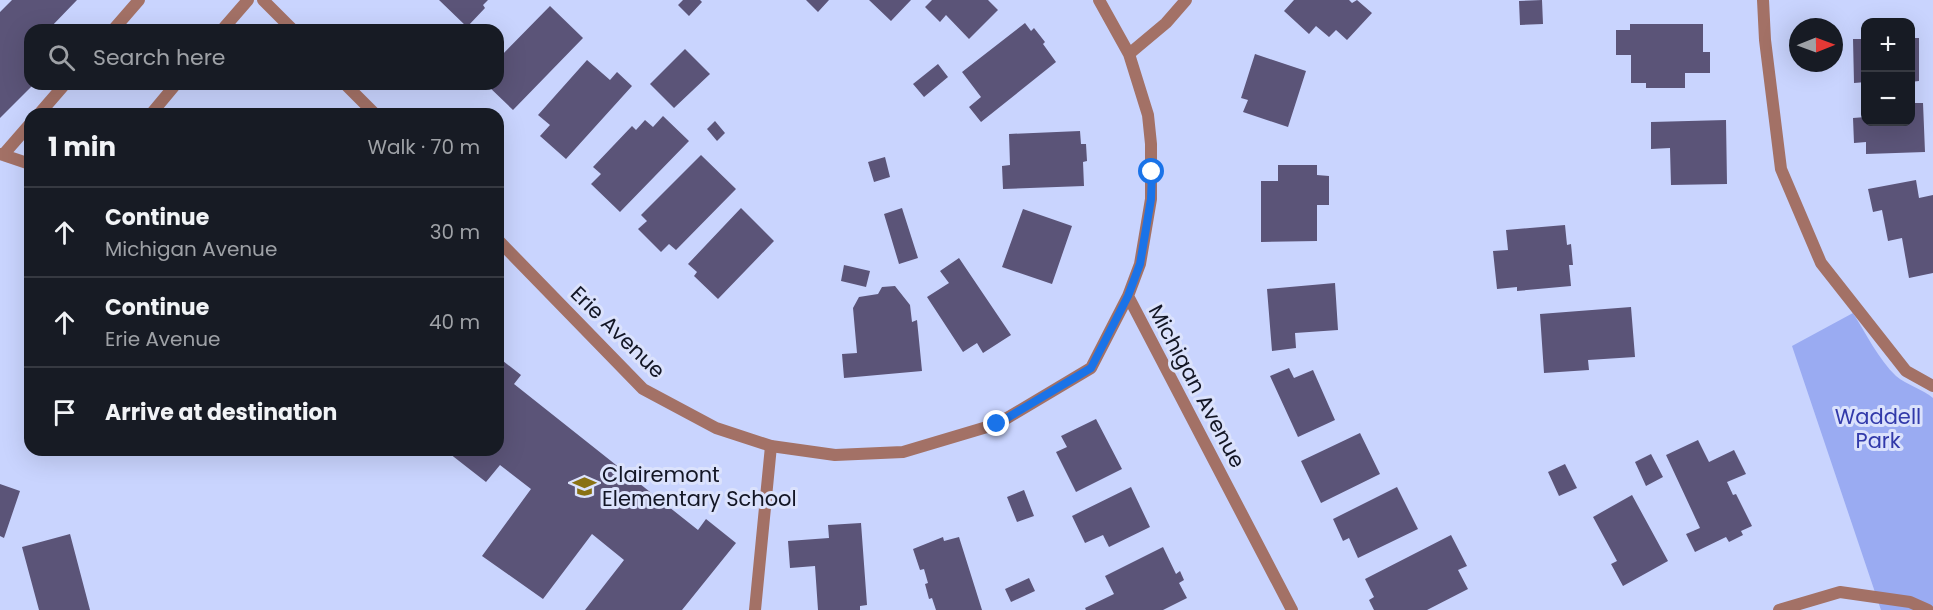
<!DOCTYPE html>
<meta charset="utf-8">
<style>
:root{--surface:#171b24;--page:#242831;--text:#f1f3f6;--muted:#9ea1a6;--line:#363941}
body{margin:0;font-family:Poppins,sans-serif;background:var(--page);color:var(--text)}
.controls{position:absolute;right:18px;top:18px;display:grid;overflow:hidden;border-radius:12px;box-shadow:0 6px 24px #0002}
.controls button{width:54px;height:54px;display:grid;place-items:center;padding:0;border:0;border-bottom:2px solid var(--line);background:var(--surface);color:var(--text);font:30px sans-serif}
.compass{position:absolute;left:1789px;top:18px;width:54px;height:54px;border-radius:50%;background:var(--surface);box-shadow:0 6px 24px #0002;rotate:89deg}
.stop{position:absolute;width:18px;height:18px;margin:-14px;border:4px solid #1a73e8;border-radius:50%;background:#fff}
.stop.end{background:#1a73e8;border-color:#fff;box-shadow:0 2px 6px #0008}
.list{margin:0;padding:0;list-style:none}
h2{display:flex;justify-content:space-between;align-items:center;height:78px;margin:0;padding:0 24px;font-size:26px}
h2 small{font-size:20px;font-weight:400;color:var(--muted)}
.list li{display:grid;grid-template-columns:39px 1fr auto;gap:18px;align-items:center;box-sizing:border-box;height:90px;padding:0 24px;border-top:2px solid var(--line)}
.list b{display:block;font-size:22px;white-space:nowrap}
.list p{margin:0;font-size:20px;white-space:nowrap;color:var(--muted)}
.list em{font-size:20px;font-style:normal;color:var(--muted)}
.icon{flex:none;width:33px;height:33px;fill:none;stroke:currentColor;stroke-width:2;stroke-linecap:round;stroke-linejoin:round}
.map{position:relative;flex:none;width:1933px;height:610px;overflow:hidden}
.search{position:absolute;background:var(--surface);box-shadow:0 6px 24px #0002;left:24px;top:24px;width:480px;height:66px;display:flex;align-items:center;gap:15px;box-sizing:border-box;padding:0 21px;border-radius:18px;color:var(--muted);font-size:22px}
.panel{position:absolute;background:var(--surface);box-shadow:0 6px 24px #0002;left:24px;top:108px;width:480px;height:348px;border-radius:18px}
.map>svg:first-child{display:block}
</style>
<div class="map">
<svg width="1933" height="610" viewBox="0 0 1933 610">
<rect width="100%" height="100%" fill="#c9d4fe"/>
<path fill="#9aabf2" d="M1853 313C1865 332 1879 360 1896 376 1907 385 1922 389 1933 398V610H1881L1792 346Z"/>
<path fill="#5b5478" d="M12 0H77L48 30H30V84H34L0 118V12Z
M439 0H488L483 5 485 8 467 27Z
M683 0H700L702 2 689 16 678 5Z
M806 0H829L818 12Z
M869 0H911L891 21Z
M932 0H988L998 10 969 39 946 15 940 22 925 7Z
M1294 0H1349L1352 3 1357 0 1372 13 1347 40 1336 30 1329 37 1316 26 1309 34 1284 11Z
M1542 0 1543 24 1520 25 1519 1Z
M550 6 583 38 513 110 486 84H498V59Z
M1025 23 1031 31 1034 28 1045 42 1043 44 1056 62 981 122 969 107 981 97 962 72Z
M1630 24H1703V52H1710V73H1685V88H1646V83H1631V55H1616V30H1630Z
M1910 38H1919V81L1910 82Z
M1853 39H1866V82L1854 83Z
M685 49 710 74 674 108 650 84Z
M1255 54 1306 71 1288 127 1243 112 1248 100 1241 98Z
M587 60 610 80 617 72 632 86 566 159 540 136 550 125 538 115Z
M938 64 948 77 924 97 913 84Z
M1910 103H1923L1925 152 1866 154V142L1854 143 1853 118 1866 117V122H1910Z
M663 116 689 141 620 212 591 184 601 174 593 167 632 126 636 130 645 120 653 127Z
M1726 120 1727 184 1671 185 1670 148 1651 149V122Z
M715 121 725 133 717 141 707 129Z
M1080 131 1081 144H1086L1087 161 1083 162 1084 186 1003 189 1002 166 1010 165 1009 134Z
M701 155 736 189 676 250 669 244 661 252 638 229 647 221 641 215Z
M885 157 890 177 874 182 868 162Z
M1278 165H1317V175L1329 176V205H1317V241L1261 242V181H1278Z
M1916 180 1919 198 1933 195V273L1909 278 1902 238 1888 241 1882 210 1873 212 1868 189Z
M741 208 774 241 718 299 694 276 697 272 688 264Z
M902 208 918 258 899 264 884 214Z
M1023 209 1072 226 1052 284 1002 267Z
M1565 225 1567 245 1571 244 1573 265H1569L1571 286 1517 291V287L1497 289 1493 251 1508 250 1506 230Z
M959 258 1011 335 983 353 977 343 963 352 927 297 949 283 940 271Z
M844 265 870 271 866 287 841 281Z
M1335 283 1338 330 1295 333 1296 348 1272 351 1267 289Z
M895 286 910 305 912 322 917 320 922 371 844 378 842 354 857 353 853 308 859 297 878 294 882 287Z
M1631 307 1635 357 1588 360 1589 370 1544 373 1540 314Z
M498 357 521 375 514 384 698 530 706 519 736 543 682 610H585L624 560 592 534 543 599 482 556 531 489 500 465 486 482 445 450H498Z
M1289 368 1294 378 1313 370 1335 420 1298 437 1270 376Z
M1096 419 1122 469 1076 492 1056 452 1067 447 1061 436Z
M1360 433 1380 474 1321 503 1301 461Z
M1698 440 1709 462 1734 450 1746 474 1727 482 1733 495 1736 494 1752 526 1741 531 1743 535 1729 542 1726 537 1695 552 1686 534 1700 528 1666 455Z
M1651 454 1663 477 1646 486 1635 462Z
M1565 464 1577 488 1559 496 1548 472Z
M0 484 20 491 4 538 0 536Z
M1131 487 1150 527 1109 547 1103 535 1085 543 1072 516Z
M1397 487 1418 529 1358 558 1349 538 1343 541 1333 519Z
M1024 490 1034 516 1017 522 1007 497Z
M1632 495 1668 561 1623 586 1611 564 1617 561 1593 517Z
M861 523 867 605 860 606V610H818L815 566 790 568 788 541 829 538 828 525Z
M70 534 90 610H39L22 547Z
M1451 535 1467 566 1458 570 1468 589 1427 610H1374L1369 600 1374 597 1365 579Z
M943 537 944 541 959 537 982 610H936L932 598 929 599 925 584 928 583 924 569 920 570 913 549Z
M1163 547 1176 574 1180 571 1184 580 1179 583 1187 598 1163 610H1086L1085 608 1114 594 1105 576Z
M1029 578 1035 591 1011 602 1005 589Z"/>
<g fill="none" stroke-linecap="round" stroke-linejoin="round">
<path stroke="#a37166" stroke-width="12" d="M113 30 139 0
M222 30 248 0
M39 114 65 84
M151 114 176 84
M0 154 30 164
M3 155 30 124
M755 610 771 446"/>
<path stroke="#a37166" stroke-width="12" d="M263 0 293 30
M1763 0 1765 40 1781 169 1821 263 1906 371 1933 386
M1129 54 1166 23 1186 0
M345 84 375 114
M498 240 643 389 716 428 771 446 835 455 903 452 997 424 1091 368 1128 296 1140 264 1151 199V144L1148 115 1129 54 1099 0
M1128 296 1292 610
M1779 610 1840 592 1910 602 1928 610"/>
</g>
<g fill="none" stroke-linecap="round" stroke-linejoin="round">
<path stroke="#1a73e8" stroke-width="8" d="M997 424 1091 368 1128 296 1140 264 1151 199 1152 172"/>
</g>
<defs>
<symbol id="school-bare" viewBox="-9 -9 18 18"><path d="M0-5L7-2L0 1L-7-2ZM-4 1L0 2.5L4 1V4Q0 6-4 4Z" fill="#897113" stroke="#dbe2fc" stroke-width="2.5" paint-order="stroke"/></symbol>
</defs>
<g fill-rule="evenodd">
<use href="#school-bare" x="568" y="470" width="33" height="33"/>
</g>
<g text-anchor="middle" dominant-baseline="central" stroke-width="6" stroke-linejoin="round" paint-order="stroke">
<g font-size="21" fill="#131625" stroke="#dbe2fc">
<text transform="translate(618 332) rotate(44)">Erie Avenue</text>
<text transform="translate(1197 386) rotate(62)">Michigan Avenue</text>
</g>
<g font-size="21" fill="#323aaa" stroke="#dbe2fc">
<text x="1878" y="416">Waddell<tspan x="1878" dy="24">Park</tspan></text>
</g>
<g font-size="21" fill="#131625" stroke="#dbe2fc" text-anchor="start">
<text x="602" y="474">Clairemont<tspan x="602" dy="24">Elementary School</tspan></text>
</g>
</g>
</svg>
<div class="controls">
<button>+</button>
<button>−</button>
</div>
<svg class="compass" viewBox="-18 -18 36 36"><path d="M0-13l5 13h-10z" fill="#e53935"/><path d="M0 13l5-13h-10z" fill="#9ea1a6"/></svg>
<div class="stop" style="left:1152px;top:172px"></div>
<div class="stop end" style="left:997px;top:424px"></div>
<div class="search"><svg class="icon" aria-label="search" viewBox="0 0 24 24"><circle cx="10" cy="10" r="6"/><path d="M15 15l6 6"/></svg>Search here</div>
<section class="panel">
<h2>1 min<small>Walk · 70 m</small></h2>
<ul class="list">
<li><svg class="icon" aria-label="ahead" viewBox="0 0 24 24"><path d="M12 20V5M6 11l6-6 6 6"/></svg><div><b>Continue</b><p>Michigan Avenue</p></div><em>30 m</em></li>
<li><svg class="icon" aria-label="ahead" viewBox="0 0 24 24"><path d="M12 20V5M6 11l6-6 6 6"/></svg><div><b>Continue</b><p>Erie Avenue</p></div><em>40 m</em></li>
<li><svg class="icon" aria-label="arrive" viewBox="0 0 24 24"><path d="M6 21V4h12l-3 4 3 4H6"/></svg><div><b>Arrive at destination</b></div></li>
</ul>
</section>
</div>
